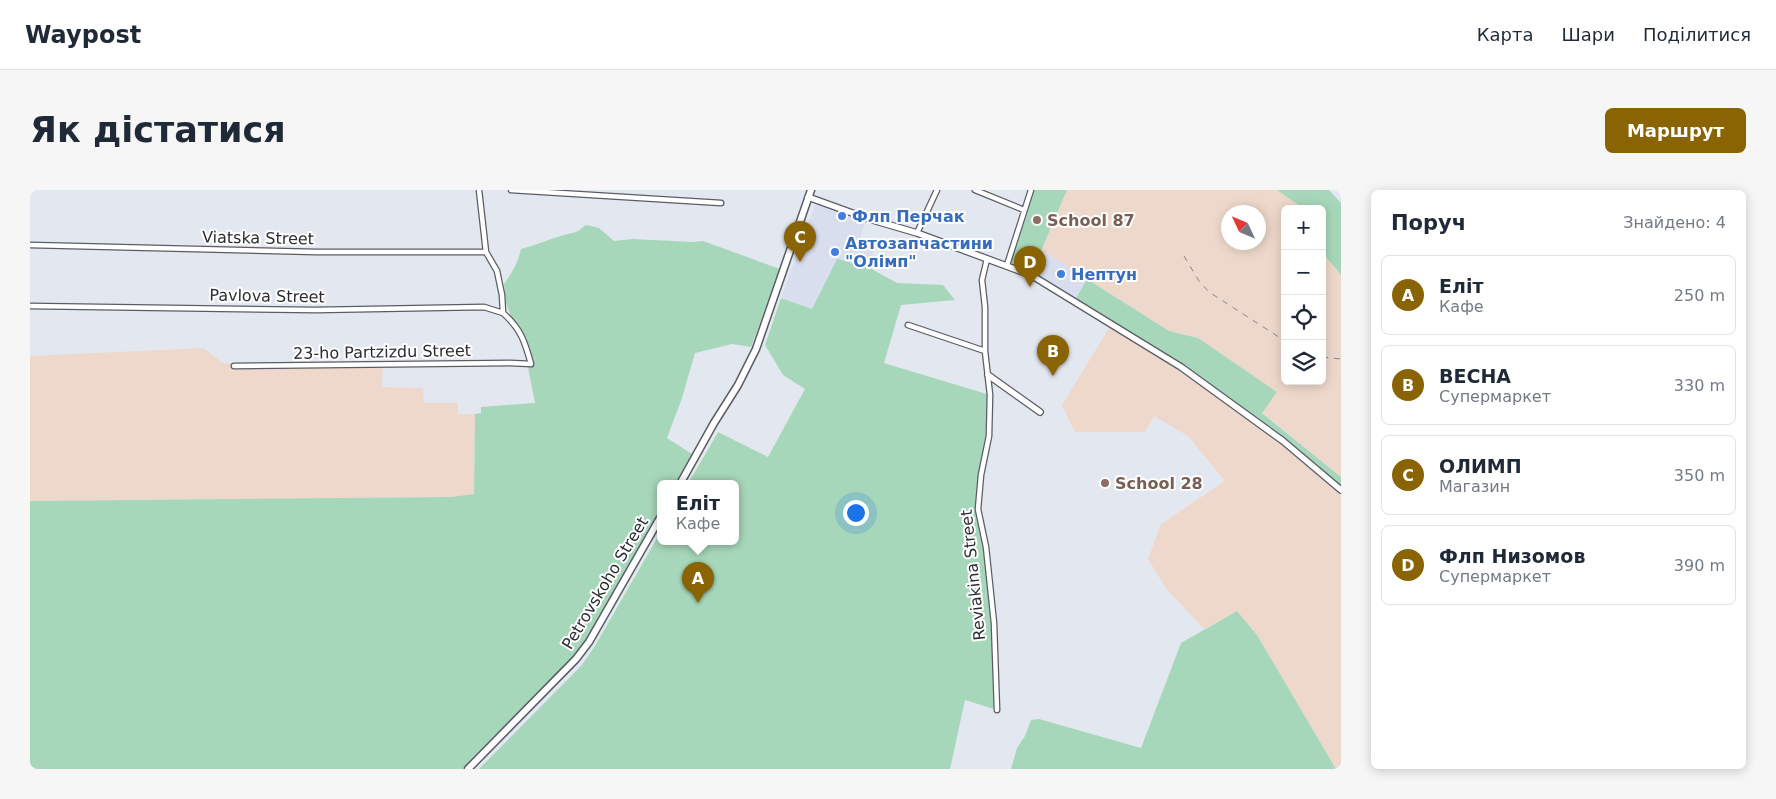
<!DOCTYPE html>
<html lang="uk">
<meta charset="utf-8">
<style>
:root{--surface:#fff;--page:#f6f6f7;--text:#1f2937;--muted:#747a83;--line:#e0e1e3;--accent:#8a6302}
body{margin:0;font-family:"DejaVu Sans",sans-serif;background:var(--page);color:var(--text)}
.controls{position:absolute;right:15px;top:15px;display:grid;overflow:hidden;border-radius:8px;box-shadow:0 2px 12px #0003}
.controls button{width:45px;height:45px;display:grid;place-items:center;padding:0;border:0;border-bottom:1px solid var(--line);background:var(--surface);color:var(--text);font:25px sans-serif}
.compass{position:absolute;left:1191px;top:15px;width:45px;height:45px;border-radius:50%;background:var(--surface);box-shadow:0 2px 12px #0003;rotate:314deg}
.you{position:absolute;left:825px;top:322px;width:18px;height:18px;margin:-12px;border:4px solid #fff;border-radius:50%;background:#1a73e8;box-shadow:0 0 0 8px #1a73e833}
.badge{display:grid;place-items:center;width:32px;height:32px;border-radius:50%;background:var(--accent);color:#fff;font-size:16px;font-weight:700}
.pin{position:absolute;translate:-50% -41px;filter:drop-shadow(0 1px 2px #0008)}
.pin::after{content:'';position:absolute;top:26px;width:18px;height:15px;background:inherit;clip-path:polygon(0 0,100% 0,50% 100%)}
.popup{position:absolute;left:627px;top:290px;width:82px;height:65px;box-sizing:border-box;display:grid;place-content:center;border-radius:8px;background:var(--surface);filter:drop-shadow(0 1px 4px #0005);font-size:16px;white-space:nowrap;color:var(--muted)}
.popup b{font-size:19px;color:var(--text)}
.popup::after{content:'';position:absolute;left:50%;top:100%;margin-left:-10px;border:10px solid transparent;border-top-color:var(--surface)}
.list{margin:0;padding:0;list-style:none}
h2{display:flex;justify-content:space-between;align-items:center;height:65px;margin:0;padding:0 20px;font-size:21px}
h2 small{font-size:16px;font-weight:400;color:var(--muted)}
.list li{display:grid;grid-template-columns:32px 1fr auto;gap:15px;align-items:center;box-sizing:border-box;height:80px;margin:0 10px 10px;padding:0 10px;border:1px solid var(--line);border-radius:8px}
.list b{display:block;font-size:19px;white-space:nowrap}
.list p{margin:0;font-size:16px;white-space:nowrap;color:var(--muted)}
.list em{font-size:16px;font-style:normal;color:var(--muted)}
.icon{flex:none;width:28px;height:28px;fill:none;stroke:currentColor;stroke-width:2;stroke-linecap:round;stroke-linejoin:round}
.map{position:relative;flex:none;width:1311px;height:579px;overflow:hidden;border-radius:8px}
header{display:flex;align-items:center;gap:30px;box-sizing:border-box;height:70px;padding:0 25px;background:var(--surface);border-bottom:1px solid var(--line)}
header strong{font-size:24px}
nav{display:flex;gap:28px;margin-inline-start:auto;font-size:18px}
.intro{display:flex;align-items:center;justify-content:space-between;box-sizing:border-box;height:120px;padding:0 30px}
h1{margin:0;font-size:35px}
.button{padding:12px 22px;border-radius:8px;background:var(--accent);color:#fff;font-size:18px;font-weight:700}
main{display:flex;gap:30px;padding:0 30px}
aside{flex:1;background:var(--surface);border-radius:8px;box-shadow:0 2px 12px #0003}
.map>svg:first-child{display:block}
</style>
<header>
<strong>Waypost</strong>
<nav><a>Карта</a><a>Шари</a><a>Поділитися</a></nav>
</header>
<div class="intro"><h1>Як дістатися</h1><a class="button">Маршрут</a></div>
<main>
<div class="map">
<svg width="1311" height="579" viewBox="0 0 1311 579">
<rect width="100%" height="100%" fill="#e3e7f0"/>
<path fill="#d9deef" d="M787 10 836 28 830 50 845 55 838 77 807 69 782 119 751 108Z
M1012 60 1057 89 1044 112 1001 85Z"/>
<path fill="#eed8cb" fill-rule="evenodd" d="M1037 0H1247L1274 19H1255V191H1292V62L1311 85V287L1232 222 1247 202 1168 148 1139 141 1012 60ZM1198 22H1228V52H1198Z
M1081 135 1151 177 1253 251 1311 300V579H1306L1227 445 1207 421 1174 439 1136 398 1118 369 1131 334 1195 291 1158 246 1124 226 1115 242H1045L1032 215Z
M173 158 193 173 284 176 353 174 352 197 393 198 394 213H428V224H445L444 304 421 307 0 311V166Z"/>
<path fill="#a7d7ba" d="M1001 0H1037L1001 85 977 75Z
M1247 0H1299L1311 13V85L1292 62V19H1274Z
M556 35 569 38 584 51 602 49 663 52 673 51 750 79 721 157 702 154 665 163 652 208 637 248 662 264 645 294H630V320L556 450 542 469 433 579H0V311L421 307 444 304 445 224 451 223V217L505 213 496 167 476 113 474 94C482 83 488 73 491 59 506 55 520 49 534 45 545 42 547 43 556 35Z
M807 69 838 77 867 93 913 95 925 110 871 115 854 173 960 205 959 246 948 319 959 383 964 433 967 520 935 510 920 579H449L551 476 565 456 630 343V352H706V294H658L688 242 738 267 775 199 753 185 735 155 751 108 782 119Z
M1057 89 1139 141 1168 148 1247 202 1232 223 1311 287V300L1253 251 1151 177 1044 112Z
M1207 421 1227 445 1306 579H981L987 558 995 546 1001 530 1009 529 1111 558 1151 453Z"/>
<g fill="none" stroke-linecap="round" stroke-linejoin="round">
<defs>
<path id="minor" d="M481 0 691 13
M945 0 994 20
M887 43 907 0
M0 55 286 62H456
M957 69 952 90 955 117V161L960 205 959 246 951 285 948 319 956 357 964 433 967 520
M977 75 1001 0
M0 116 286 120 454 117 473 123
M878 135 955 161
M204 176 480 173 501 174C495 152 491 139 473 123L472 105 467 81 456 62 449 0"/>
<path id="tertiary" d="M778 7 836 28 887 43 1001 85 1151 177 1253 251 1311 300
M958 185 1010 222"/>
<path id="secondary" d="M650 294 684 233 708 195 726 159 781 0
M438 579 546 469 559 452 630 328"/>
</defs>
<use href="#minor" stroke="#5b5d66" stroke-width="7"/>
<use href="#tertiary" stroke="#5b5d66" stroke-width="8"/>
<use href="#secondary" stroke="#5b5d66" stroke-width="9"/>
<use href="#minor" stroke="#fff" stroke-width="4.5"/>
<use href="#tertiary" stroke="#fff" stroke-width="5.5"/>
<use href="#secondary" stroke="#fff" stroke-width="6"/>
<path stroke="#84868c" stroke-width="1" stroke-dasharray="6 6" stroke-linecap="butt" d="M1154 66 1169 91 1179 102 1255 151
M1292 167 1311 169"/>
</g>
<g fill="#3f7fe0" stroke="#fff" stroke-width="2">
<circle cx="812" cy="26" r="5"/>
<circle cx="805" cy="62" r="5"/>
<circle cx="1031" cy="84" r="5"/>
</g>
<g fill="#8d6e63" stroke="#fff" stroke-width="2">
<circle cx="1007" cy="30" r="5"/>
<circle cx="1075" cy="293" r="5"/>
</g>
<g text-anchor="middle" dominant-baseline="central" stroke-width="4" stroke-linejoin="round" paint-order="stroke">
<g font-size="16" font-weight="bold" fill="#366cbe" stroke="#fff" text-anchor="start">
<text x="822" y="26">Флп Перчак</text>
<text x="815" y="53">Автозапчастини<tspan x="815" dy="18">"Олімп"</tspan></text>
<text x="1041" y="84">Нептун</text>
</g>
<g font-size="16" font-weight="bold" fill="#785e54" stroke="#fff" text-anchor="start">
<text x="1017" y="30">School 87</text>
<text x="1085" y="293">School 28</text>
</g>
<g font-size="16" fill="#2c2d31" stroke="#fff">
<text transform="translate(228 48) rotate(1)">Viatska Street</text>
<text transform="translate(237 106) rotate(1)">Pavlova Street</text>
<text transform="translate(352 162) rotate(-1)">23-ho Partzizdu Street</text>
<text transform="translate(943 385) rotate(-96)">Reviakina Street</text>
<text transform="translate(575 393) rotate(-59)">Petrovskoho Street</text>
</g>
</g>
</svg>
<div class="controls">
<button>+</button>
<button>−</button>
<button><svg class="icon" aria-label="locate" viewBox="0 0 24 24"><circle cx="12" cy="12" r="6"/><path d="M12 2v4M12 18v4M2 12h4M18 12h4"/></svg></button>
<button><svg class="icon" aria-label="layers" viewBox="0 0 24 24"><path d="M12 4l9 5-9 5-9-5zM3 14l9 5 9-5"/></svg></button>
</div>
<svg class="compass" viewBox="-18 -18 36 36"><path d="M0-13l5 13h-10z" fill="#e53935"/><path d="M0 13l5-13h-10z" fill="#747a83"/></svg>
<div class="you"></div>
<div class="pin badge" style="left:668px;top:413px">A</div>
<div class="popup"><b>Еліт</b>Кафе</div>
<div class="pin badge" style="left:1023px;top:186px">B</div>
<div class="pin badge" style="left:770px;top:72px">C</div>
<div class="pin badge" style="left:1000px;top:97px">D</div>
</div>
<aside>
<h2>Поруч<small>Знайдено: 4</small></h2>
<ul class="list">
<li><span class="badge">A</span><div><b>Еліт</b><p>Кафе</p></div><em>250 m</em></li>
<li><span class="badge">B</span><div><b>ВЕСНА</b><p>Супермаркет</p></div><em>330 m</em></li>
<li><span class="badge">C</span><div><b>ОЛИМП</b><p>Магазин</p></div><em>350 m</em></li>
<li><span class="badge">D</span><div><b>Флп Низомов</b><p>Супермаркет</p></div><em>390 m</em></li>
</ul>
</aside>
</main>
